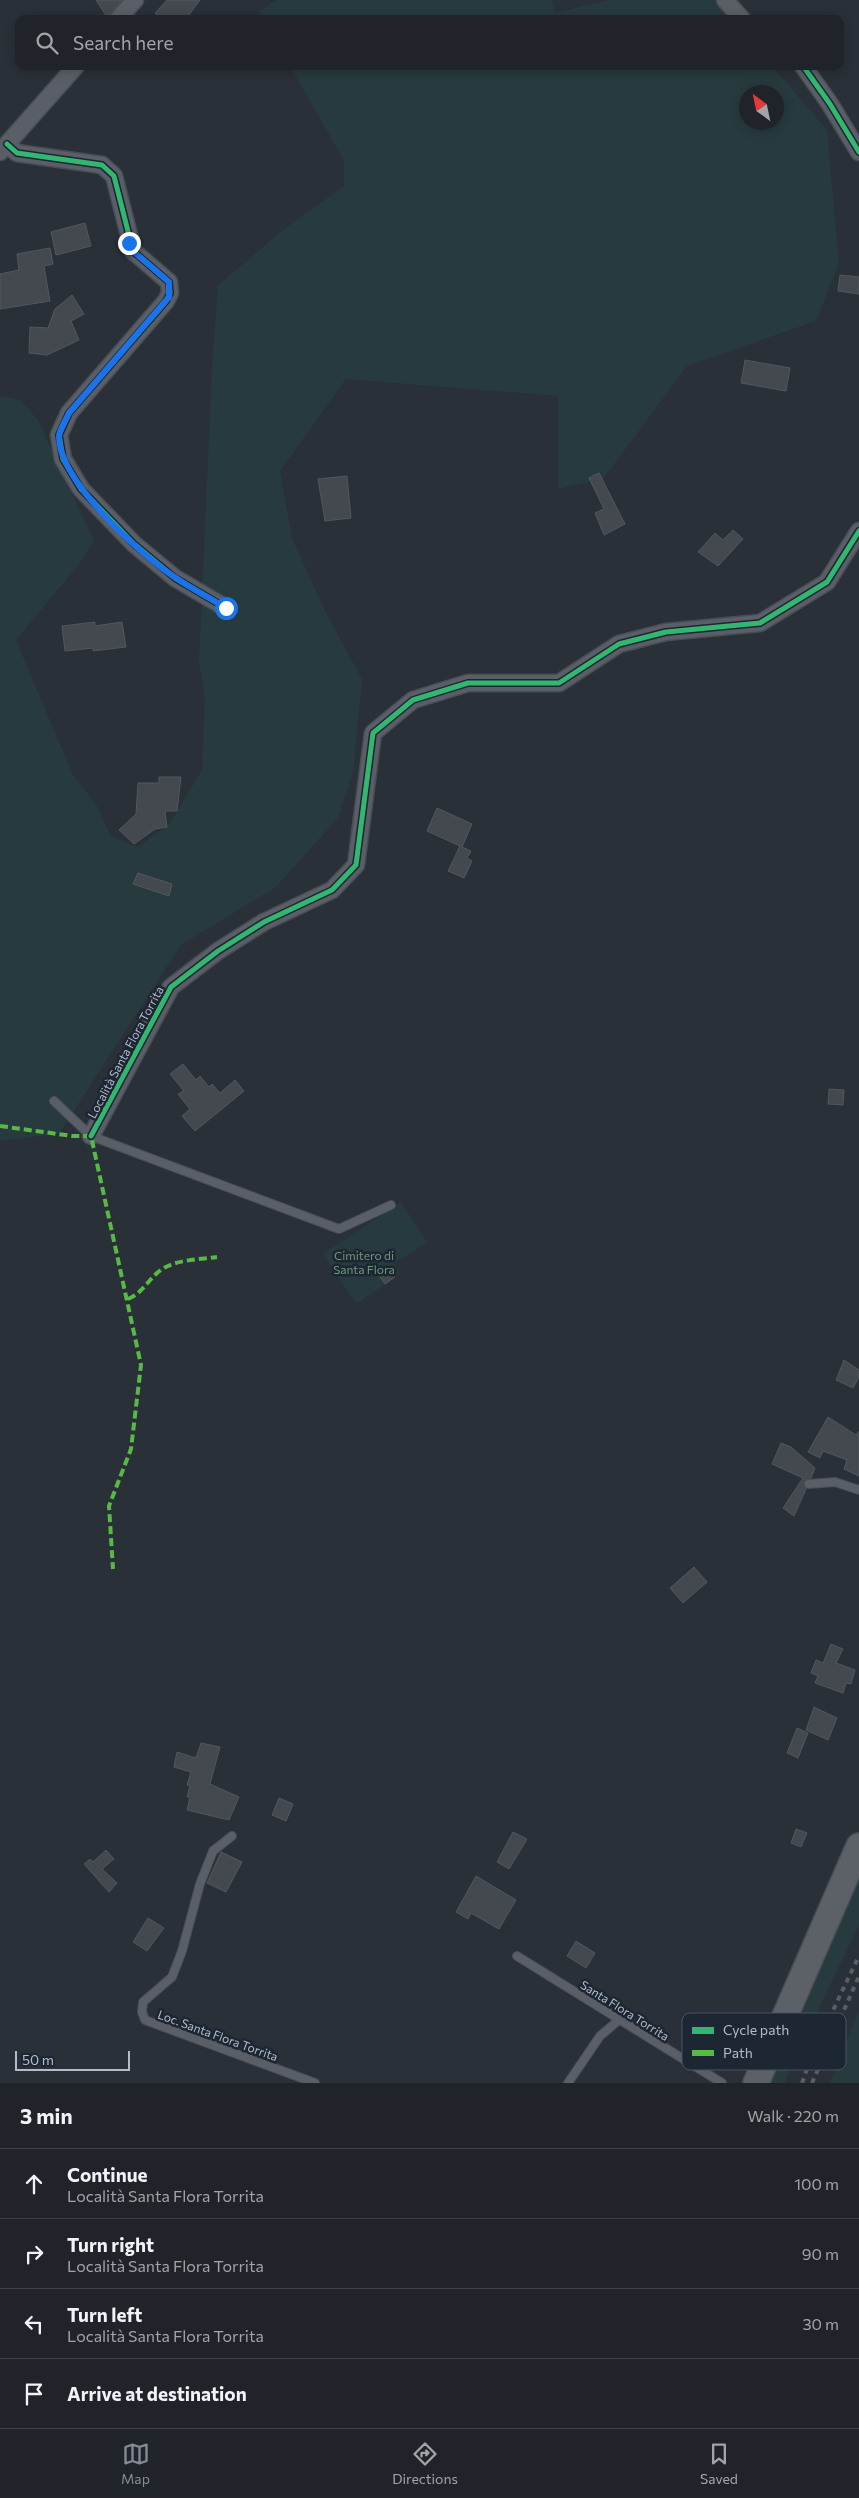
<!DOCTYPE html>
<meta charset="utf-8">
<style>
:root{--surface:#20242a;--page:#282c32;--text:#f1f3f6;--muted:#a2a4a8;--line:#3d4147;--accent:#848b96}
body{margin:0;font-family:Commissioner,sans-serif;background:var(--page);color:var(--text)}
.compass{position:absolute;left:739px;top:85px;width:45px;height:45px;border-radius:50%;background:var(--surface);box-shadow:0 2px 12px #0003;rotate:327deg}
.scale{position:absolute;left:15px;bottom:12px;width:115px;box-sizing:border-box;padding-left:5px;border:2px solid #b4bcc9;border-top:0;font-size:14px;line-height:18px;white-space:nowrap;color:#b4bcc9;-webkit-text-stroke:4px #1d2633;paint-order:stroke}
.stop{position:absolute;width:15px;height:15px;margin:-11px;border:4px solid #1a73e8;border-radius:50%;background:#fff}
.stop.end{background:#1a73e8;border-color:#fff;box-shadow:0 1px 5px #0008}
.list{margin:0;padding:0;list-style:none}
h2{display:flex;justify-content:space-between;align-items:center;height:65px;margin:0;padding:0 20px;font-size:21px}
h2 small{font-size:16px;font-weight:400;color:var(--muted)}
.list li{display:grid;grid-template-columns:32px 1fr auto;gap:15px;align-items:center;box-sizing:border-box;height:70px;padding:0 20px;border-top:1px solid var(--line)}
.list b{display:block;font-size:19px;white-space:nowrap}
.list p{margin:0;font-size:16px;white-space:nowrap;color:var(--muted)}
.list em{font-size:16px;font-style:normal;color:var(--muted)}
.icon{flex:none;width:28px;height:28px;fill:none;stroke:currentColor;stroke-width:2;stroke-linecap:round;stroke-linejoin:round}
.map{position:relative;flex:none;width:859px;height:2083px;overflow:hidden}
.search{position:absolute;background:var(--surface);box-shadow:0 2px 12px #0003;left:15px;right:15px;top:15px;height:55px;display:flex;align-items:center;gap:12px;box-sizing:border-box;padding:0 18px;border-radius:10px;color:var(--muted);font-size:19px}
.sheet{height:345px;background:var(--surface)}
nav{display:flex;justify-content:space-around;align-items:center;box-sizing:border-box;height:70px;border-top:1px solid var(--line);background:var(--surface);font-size:14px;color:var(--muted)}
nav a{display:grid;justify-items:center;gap:2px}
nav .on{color:var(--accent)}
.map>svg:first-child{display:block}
</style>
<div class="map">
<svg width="859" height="2083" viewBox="0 0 859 2083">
<rect width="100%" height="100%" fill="#2a3038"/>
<path fill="#273a3e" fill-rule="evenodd" d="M276 0H552L556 12 610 0H714L731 19H262L258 12Z
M290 66H772L827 130 839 264 816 321 687 366 604 478 558 489V396L346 379 280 471 292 538 327 615 362 679 353 773 338 818 276 887 181 945 59 1134 0 1141V396L20 400 38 420 94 541 80 563 16 640 73 775 96 804 111 836 138 847 170 823 202 770 205 698 199 662 212 367 218 285 283 230 344 186V161ZM746 92H776V122H746Z
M401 1202 427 1242 394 1264 400 1274 356 1304 323 1254Z
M859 1872V1925L793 2062 785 2083H766Z
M859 2010V2083H830Z"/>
<path fill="#444950" stroke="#52575f" d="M96 0H122L107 17Z
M167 0H200L186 19H163L155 13Z
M85 223 91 246 56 255 51 232Z
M50 248 53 264 44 266 50 301 0 309V274L19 270 17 254Z
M840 275 859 277V294L838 291Z
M72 295 84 314 71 321 79 340 47 355 29 353 30 327 48 328 55 309Z
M745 360 790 368 786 391 741 383Z
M599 473 625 524 604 535 595 513 604 509 589 478Z
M347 476 351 518 325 521 318 479Z
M733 530 743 539 718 566 698 552 715 533 723 540Z
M95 622V626L122 622 126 647 93 651V648L65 651 62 626Z
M159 777H181L177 811H165L167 827 155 829 134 844 119 830 136 814 138 783H159Z
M437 808 472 824 462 847 471 851 467 858 472 861 464 878 448 871 460 846 427 831Z
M138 873 172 884 169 896 133 884Z
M183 1064 196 1080 200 1076 209 1087 212 1084 220 1093 235 1080 244 1091 195 1131 182 1116 190 1109 178 1094 184 1091 170 1074Z
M829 1089 844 1090 843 1105 828 1104Z
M387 1267 395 1277 385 1284 378 1274Z
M844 1360 859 1370V1377L853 1388 836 1380Z
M828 1417 856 1435 859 1431V1476L844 1469 847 1460 823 1451 820 1458 808 1452Z
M781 1443 791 1447 815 1468 811 1478 804 1482 806 1489 794 1516 783 1508 803 1478 772 1464Z
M694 1567 707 1582 683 1603 670 1588Z
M831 1644 843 1649 836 1663 855 1670 851 1684 846 1683 843 1693 815 1683 818 1676 811 1673 816 1660 823 1663Z
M814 1707 837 1718 828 1740 806 1730Z
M797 1728 808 1733 798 1758 787 1753Z
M201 1743 220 1747 210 1784 239 1797 229 1820 187 1810 190 1797H187L190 1786 187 1785 191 1772 174 1767 177 1752 196 1758Z
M279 1798 293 1804 286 1821 272 1815Z
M796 1829 807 1833 801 1847 791 1843Z
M513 1832 527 1839 509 1869 497 1862Z
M106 1850 114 1859 102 1869 117 1883 109 1892 84 1864 90 1859 93 1862Z
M221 1852 242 1862 226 1892 207 1883Z
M476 1876 516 1900 499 1929 471 1913 468 1919 456 1912Z
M148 1918 164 1928 147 1951 133 1942Z
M576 1941 595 1953 586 1968 567 1956Z"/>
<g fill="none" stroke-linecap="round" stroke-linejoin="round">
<defs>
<path id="service" d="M54 1101 91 1136 339 1229 391 1205
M809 1484 835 1482 859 1490
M232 1836 213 1851 200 1884 182 1951 172 1977 143 2002 142 2012 145 2020 315 2083
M517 1956 722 2083
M568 2083 600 2036 619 2020"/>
<path id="minor" d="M725 0 742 19
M118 19 135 0
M803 66 830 104 859 152
M7 144 17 153 102 165 114 176 133 251 169 282 170 293 166 301 69 413 59 435 63 459 81 489 134 544 175 578 226 608
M0 152 76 66
M91 1136 171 987 218 951 264 922 332 890 356 865 373 733 413 700 468 683H559L619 644 666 632 760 623 827 582 859 531"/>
<path id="primary" d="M756 2083 859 1846"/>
</defs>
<use href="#service" stroke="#484c53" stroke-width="10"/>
<use href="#minor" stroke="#484c53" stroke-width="19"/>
<use href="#primary" stroke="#484c55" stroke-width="28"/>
<use href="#service" stroke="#5a5e66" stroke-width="8"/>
<use href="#minor" stroke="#5a5e66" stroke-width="16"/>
<use href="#primary" stroke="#5c6168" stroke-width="25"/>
<path stroke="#595d64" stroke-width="4" stroke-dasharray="5 5" stroke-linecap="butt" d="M802 2083 814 2050 859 1956
M812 2083 859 1976"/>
<path stroke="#58b947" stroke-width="4" stroke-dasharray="8 4" stroke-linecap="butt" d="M0 1126 72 1136H91L141 1365 131 1449 109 1506 113 1569
M128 1299C141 1294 147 1282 157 1273 172 1259 198 1260 217 1257"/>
<defs>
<path id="cycleway" d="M803 66 830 104 859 152
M7 144 17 153 102 165 114 176 133 251 169 282 170 293 166 301 69 413 59 435 63 459 81 489 134 544 175 578 226 608
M91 1136 171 987 218 951 264 922 332 890 356 865 373 733 413 700 468 683H559L619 644 666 632 760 623 827 582 859 531"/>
</defs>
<use href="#cycleway" stroke="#1d2633" stroke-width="8"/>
<use href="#cycleway" stroke="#33b770" stroke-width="5"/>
</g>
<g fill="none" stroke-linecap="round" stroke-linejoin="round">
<path stroke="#1a73e8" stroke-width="6" d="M129 243 133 251 169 282V297L69 413C66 420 59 430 59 437 59 481 141 555 176 578 192 589 210 598 226 608"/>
</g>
<g text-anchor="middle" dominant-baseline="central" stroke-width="5" stroke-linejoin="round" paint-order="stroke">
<g font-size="12" fill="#b4bcc9" stroke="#1d2633">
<text transform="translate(125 1052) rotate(-62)">Località Santa Flora Torrita</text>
<text transform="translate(625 2010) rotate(32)">Santa Flora Torrita</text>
<text transform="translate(218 2035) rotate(20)">Loc. Santa Flora Torrita</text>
</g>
<g font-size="12" fill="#6b9a76" stroke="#1d2633">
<text x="364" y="1255">Cimitero di<tspan x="364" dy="14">Santa Flora</tspan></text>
</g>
</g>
<rect x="682" y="2013" width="164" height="57" rx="8" fill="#1d2633" stroke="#4a5360" stroke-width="1"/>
<rect x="692" y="2027" width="22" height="7" fill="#33b770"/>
<rect x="692" y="2050" width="22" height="6" fill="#58b947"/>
<g font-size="14" fill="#b4bcc9">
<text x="723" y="2035">Cycle path</text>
<text x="723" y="2058">Path</text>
</g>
</svg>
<svg class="compass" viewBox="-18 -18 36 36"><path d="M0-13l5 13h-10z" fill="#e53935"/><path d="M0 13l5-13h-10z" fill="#a2a4a8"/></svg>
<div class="scale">50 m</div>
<div class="stop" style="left:226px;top:608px"></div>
<div class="stop end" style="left:129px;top:243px"></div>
<div class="search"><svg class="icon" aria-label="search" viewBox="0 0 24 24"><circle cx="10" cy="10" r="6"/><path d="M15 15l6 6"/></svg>Search here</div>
</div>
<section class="sheet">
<h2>3 min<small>Walk · 220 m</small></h2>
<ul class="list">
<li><svg class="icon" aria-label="ahead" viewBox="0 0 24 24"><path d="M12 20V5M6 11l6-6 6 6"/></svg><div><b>Continue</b><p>Località Santa Flora Torrita</p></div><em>100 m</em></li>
<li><svg class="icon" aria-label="right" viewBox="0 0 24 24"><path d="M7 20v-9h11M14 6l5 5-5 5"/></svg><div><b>Turn right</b><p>Località Santa Flora Torrita</p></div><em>90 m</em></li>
<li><svg class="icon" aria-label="left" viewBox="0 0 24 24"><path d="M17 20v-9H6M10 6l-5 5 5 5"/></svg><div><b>Turn left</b><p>Località Santa Flora Torrita</p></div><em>30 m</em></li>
<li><svg class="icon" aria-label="arrive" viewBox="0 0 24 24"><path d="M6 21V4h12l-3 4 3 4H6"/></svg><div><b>Arrive at destination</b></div></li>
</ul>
</section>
<nav>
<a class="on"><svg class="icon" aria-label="map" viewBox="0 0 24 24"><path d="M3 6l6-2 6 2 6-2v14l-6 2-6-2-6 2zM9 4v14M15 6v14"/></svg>Map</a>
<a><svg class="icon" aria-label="directions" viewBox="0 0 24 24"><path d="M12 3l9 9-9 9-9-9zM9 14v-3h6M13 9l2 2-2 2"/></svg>Directions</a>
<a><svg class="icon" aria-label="saved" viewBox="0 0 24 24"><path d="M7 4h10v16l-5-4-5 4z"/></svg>Saved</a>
</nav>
